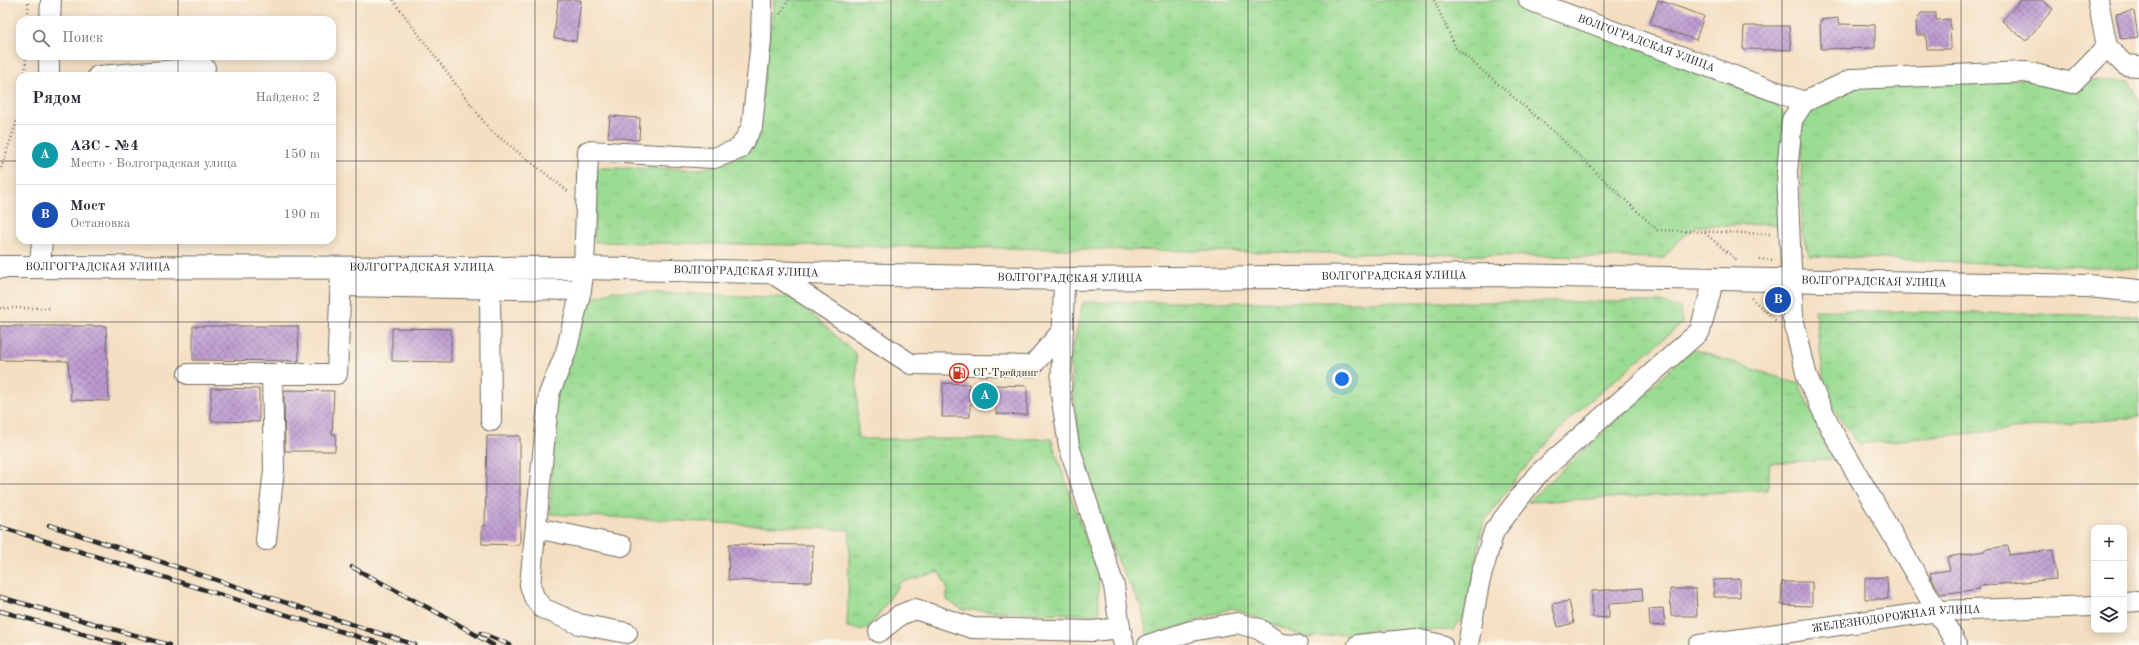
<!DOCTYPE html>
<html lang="ru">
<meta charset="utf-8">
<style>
:root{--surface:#fff;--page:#f7f7f7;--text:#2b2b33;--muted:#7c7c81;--line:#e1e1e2;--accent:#c8321e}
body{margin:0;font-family:"Old Standard TT",serif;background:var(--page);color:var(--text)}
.controls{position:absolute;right:12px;bottom:12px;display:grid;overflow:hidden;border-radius:8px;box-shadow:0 2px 10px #0003}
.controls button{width:36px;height:36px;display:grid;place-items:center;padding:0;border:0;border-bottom:1px solid var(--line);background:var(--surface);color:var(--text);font:20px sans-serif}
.you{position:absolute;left:1342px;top:379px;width:14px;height:14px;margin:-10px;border:3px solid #fff;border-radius:50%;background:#1a73e8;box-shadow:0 0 0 6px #1a73e833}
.badge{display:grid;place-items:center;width:26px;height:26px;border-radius:50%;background:var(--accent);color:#fff;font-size:13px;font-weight:700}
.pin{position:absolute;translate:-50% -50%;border:2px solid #fff;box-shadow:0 1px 4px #0006}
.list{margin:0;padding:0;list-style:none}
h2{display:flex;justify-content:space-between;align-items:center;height:52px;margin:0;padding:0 16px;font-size:17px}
h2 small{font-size:13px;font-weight:400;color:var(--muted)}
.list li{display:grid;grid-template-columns:26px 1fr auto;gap:12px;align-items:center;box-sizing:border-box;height:60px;padding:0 16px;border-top:1px solid var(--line)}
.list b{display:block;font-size:15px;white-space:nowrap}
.list p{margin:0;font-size:13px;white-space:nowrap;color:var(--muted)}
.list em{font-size:13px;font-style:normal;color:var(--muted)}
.icon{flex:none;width:22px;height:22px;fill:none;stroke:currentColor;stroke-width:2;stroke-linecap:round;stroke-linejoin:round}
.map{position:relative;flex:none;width:2139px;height:645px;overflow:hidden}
.search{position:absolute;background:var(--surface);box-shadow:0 2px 10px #0003;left:16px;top:16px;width:320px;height:44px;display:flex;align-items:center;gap:10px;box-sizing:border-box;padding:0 14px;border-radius:12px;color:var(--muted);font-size:15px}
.panel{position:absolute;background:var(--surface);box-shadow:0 2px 10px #0003;left:16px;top:72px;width:320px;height:172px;border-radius:12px}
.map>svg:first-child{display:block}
</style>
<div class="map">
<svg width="2139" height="645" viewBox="0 0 2139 645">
<defs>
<pattern id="grass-tufts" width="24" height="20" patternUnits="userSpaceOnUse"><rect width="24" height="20" fill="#9bdc93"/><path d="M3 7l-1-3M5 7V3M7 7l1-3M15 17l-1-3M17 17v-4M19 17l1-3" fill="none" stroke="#86bd7f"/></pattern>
<pattern id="building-cross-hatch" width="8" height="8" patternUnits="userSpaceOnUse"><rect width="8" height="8" fill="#bd9bd1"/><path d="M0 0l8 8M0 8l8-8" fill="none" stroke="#9a7faa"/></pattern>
</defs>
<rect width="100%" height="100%" fill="#fbf7ec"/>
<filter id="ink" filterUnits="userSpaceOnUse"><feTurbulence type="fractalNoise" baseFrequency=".025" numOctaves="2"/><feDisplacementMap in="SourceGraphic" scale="8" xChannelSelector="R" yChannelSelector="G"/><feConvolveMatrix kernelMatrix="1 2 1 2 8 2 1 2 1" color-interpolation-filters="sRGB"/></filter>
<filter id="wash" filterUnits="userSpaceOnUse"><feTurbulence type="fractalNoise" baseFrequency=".012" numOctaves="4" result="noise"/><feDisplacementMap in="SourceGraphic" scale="16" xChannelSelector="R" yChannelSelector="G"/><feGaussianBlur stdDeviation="0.9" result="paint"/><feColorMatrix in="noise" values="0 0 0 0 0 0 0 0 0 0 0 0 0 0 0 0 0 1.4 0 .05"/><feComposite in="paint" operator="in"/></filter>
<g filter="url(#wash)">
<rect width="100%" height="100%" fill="#f4dfc2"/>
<path fill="url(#grass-tufts)" stroke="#63845f" d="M774 0H1509L1770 98 1786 116 1782 224 1698 226 1677 241 1664 258 594 242 597 168 702 169 735 159 752 150 758 132Z
M2026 79 2129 81 2139 102V269L1809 256 1802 233 1801 118 1824 102 1859 86Z
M612 291 794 298 856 354 858 439H1051L1098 574 1099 615 963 610 947 600V587L939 572 901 582 868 630 847 627 850 530 550 514 555 402 587 300Z
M1083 302H1662L1680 308 1682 323 1571 417 1516 478 1483 524 1467 610 1454 630H1375L1307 638 1232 608 1183 626 1147 635 1141 606 1118 563 1083 473 1070 361Z
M1815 310 2139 316V417L1859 444 1826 399Z
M1692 349 1799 384 1832 459 1770 463 1768 490 1528 502Z"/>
<g id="blocks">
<path fill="url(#building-cross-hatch)" d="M558 0H581L576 41 554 38Z
M1658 0 1704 16 1696 40 1650 24Z
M2021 0H2042L2053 9 2026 41 2002 21Z
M2134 11 2138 37 2121 39 2116 14Z
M1921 13H1936V20L1950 19 1951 49H1927L1926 35H1917L1916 23Z
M1838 18V24L1875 25V48L1821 49 1820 20Z
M1744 26H1789L1791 50 1743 49Z
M610 116 640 118 639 140 608 137Z
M0 326H106L109 401 71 400 68 361 0 360Z
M193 326H298L299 361 193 360Z
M392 328 451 329V362L392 361Z
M943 383 969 384V390H994V385L1027 386V415L996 414V403L970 404V417H942Z
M211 388 259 389V422L211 421Z
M284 390 334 391 332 434H336L335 451H285Z
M487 436H520V545L482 544V526H485Z
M729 544 813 545 812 582 728 580Z
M2008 546 2009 555 2053 550 2056 579 1979 586V589L1941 594 1931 577 1930 573 1950 570 1947 557 1985 551V549Z
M1887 577 1888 599H1865V578Z
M1740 579V597H1714V580Z
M1782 582H1812V606L1781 605Z
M1642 588 1643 601 1609 603V618L1592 617V591Z
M1670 589H1696L1697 616H1671Z
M1569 601 1574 623 1558 627 1552 604Z
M1663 608 1665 625 1650 626 1649 609Z"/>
</g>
</g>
<g filter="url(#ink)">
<use href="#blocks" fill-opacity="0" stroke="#716a60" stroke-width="1"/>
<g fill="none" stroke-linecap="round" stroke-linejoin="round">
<defs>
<g id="minor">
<path id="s1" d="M1529 0 1804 102 1853 79 2026 72 2072 83 2107 47 2125 65 2139 66"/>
<path d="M2098 0 2107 47"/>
<path d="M50 20 51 0"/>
<path d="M49 76V56"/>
<path d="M98 76 205 68"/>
<path d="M1804 102 1792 120 1787 172 1793 318 1807 377 1832 431 1957 645"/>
<path d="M40 267 42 240"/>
<path d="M769 271 911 364 1032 366 1063 330"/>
<path d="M1064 279 1061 394 1069 446 1114 586 1120 628"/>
<path d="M340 286 581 290 584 268 588 151 714 158 739 149 752 127 761 40 762 0"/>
<path d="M490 289 491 421"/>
<path d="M581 290 566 352 549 394 530 585 534 597 542 608 579 624 627 633"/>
<path d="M188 374H337L341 274"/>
<path d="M536 528 622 546"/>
<path d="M266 540 274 470 272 374"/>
<path d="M2124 602 2139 601"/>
<path d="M879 632 900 615 915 609 972 628 1093 631 1120 628 1124 645"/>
<path d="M1148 645 1191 631 1237 623 1259 629 1280 644 1297 645"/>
<path d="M1358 645 1415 639 1442 645"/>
<path d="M1468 645 1479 583 1494 531 1537 475 1700 331 1714 279"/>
<path id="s2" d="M1699 645 1938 611 2094 606"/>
</g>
<g id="major">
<path id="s3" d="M0 267 584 268 1064 279 1505 275 2087 286 2139 291"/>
</g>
</defs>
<use href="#minor" stroke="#716a60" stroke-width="22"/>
<use href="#major" stroke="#716a60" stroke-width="24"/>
<path stroke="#716a60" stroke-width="2.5" stroke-dasharray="1 3" stroke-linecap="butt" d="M393 0 490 130 570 193
M1434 0 1456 48 1553 131 1657 230 1772 234
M780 14 789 0
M28 20V0
M25 76 26 56
M0 172 20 111
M1705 233 1735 259H1738
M1759 259 1774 260
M1751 298 1776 321
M0 308H52"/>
<use href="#minor" stroke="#fff" stroke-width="20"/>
<use href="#major" stroke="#fff" stroke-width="22"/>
<defs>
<path id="rail" d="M49 525 415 645
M0 527 385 645
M352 567 449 619 493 645
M0 597 169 645
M0 611 123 645
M481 633 510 645"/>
</defs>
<use href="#rail" stroke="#2b2b2b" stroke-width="4.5"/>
<use href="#rail" stroke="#fbf7ec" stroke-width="3" stroke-dasharray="9" stroke-linecap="butt"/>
</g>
</g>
<path fill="none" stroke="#2b2b2b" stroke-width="1" stroke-opacity="0.55" d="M178 0V20M356 0V645M535 0V645M713 0V645M891 0V645M1070 0V645M1248 0V645M1426 0V645M1604 0V645M1782 0V645M1961 0V645M178 56V76M0 161H20M332 161H2139M178 240V645M0 322H2139M0 484H2139"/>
<defs>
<symbol id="fuel-ring" viewBox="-11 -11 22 22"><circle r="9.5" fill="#fbf7ec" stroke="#c8321e" stroke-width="1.5"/><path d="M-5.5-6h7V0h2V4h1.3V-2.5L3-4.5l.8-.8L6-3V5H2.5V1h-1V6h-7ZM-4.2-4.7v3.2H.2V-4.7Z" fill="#c8321e"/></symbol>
</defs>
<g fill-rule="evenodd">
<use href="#fuel-ring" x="948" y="362" width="22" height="22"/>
</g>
<g text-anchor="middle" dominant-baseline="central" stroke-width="3.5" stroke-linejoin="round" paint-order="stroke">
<g font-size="11" fill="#2b2b2b" stroke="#fbf7ec">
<text stroke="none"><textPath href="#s1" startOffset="125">ВОЛГОГРАДСКАЯ УЛИЦА</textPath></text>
<text stroke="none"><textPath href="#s3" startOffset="98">ВОЛГОГРАДСКАЯ УЛИЦА</textPath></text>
<text stroke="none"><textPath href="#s3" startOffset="422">ВОЛГОГРАДСКАЯ УЛИЦА</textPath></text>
<text stroke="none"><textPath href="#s3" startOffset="746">ВОЛГОГРАДСКАЯ УЛИЦА</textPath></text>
<text stroke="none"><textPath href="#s3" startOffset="1394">ВОЛГОГРАДСКАЯ УЛИЦА</textPath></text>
<text stroke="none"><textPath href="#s3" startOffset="1070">ВОЛГОГРАДСКАЯ УЛИЦА</textPath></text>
<text stroke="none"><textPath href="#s3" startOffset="1874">ВОЛГОГРАДСКАЯ УЛИЦА</textPath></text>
<text stroke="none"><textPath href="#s2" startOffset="199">ЖЕЛЕЗНОДОРОЖНАЯ УЛИЦА</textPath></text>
</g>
<g font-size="11" fill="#2b2b2b" stroke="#fbf7ec" text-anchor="start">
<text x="973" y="373">СГ-Трейдинг</text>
</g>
</g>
</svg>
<div class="controls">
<button>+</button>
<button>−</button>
<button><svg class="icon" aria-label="layers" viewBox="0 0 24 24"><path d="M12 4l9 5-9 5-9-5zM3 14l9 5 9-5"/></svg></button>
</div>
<div class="you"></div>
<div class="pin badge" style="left:985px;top:396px;background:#0f9aa8">A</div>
<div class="pin badge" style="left:1778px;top:300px;background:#1a4fb4">B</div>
<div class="search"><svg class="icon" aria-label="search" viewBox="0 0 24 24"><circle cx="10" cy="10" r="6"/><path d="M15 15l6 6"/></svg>Поиск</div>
<section class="panel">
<h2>Рядом<small>Найдено: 2</small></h2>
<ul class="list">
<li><span class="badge" style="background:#0f9aa8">A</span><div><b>АЗС - №4</b><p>Место · Волгоградская улица</p></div><em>150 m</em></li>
<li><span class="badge" style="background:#1a4fb4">B</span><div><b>Мост</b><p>Остановка</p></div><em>190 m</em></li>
</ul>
</section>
</div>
